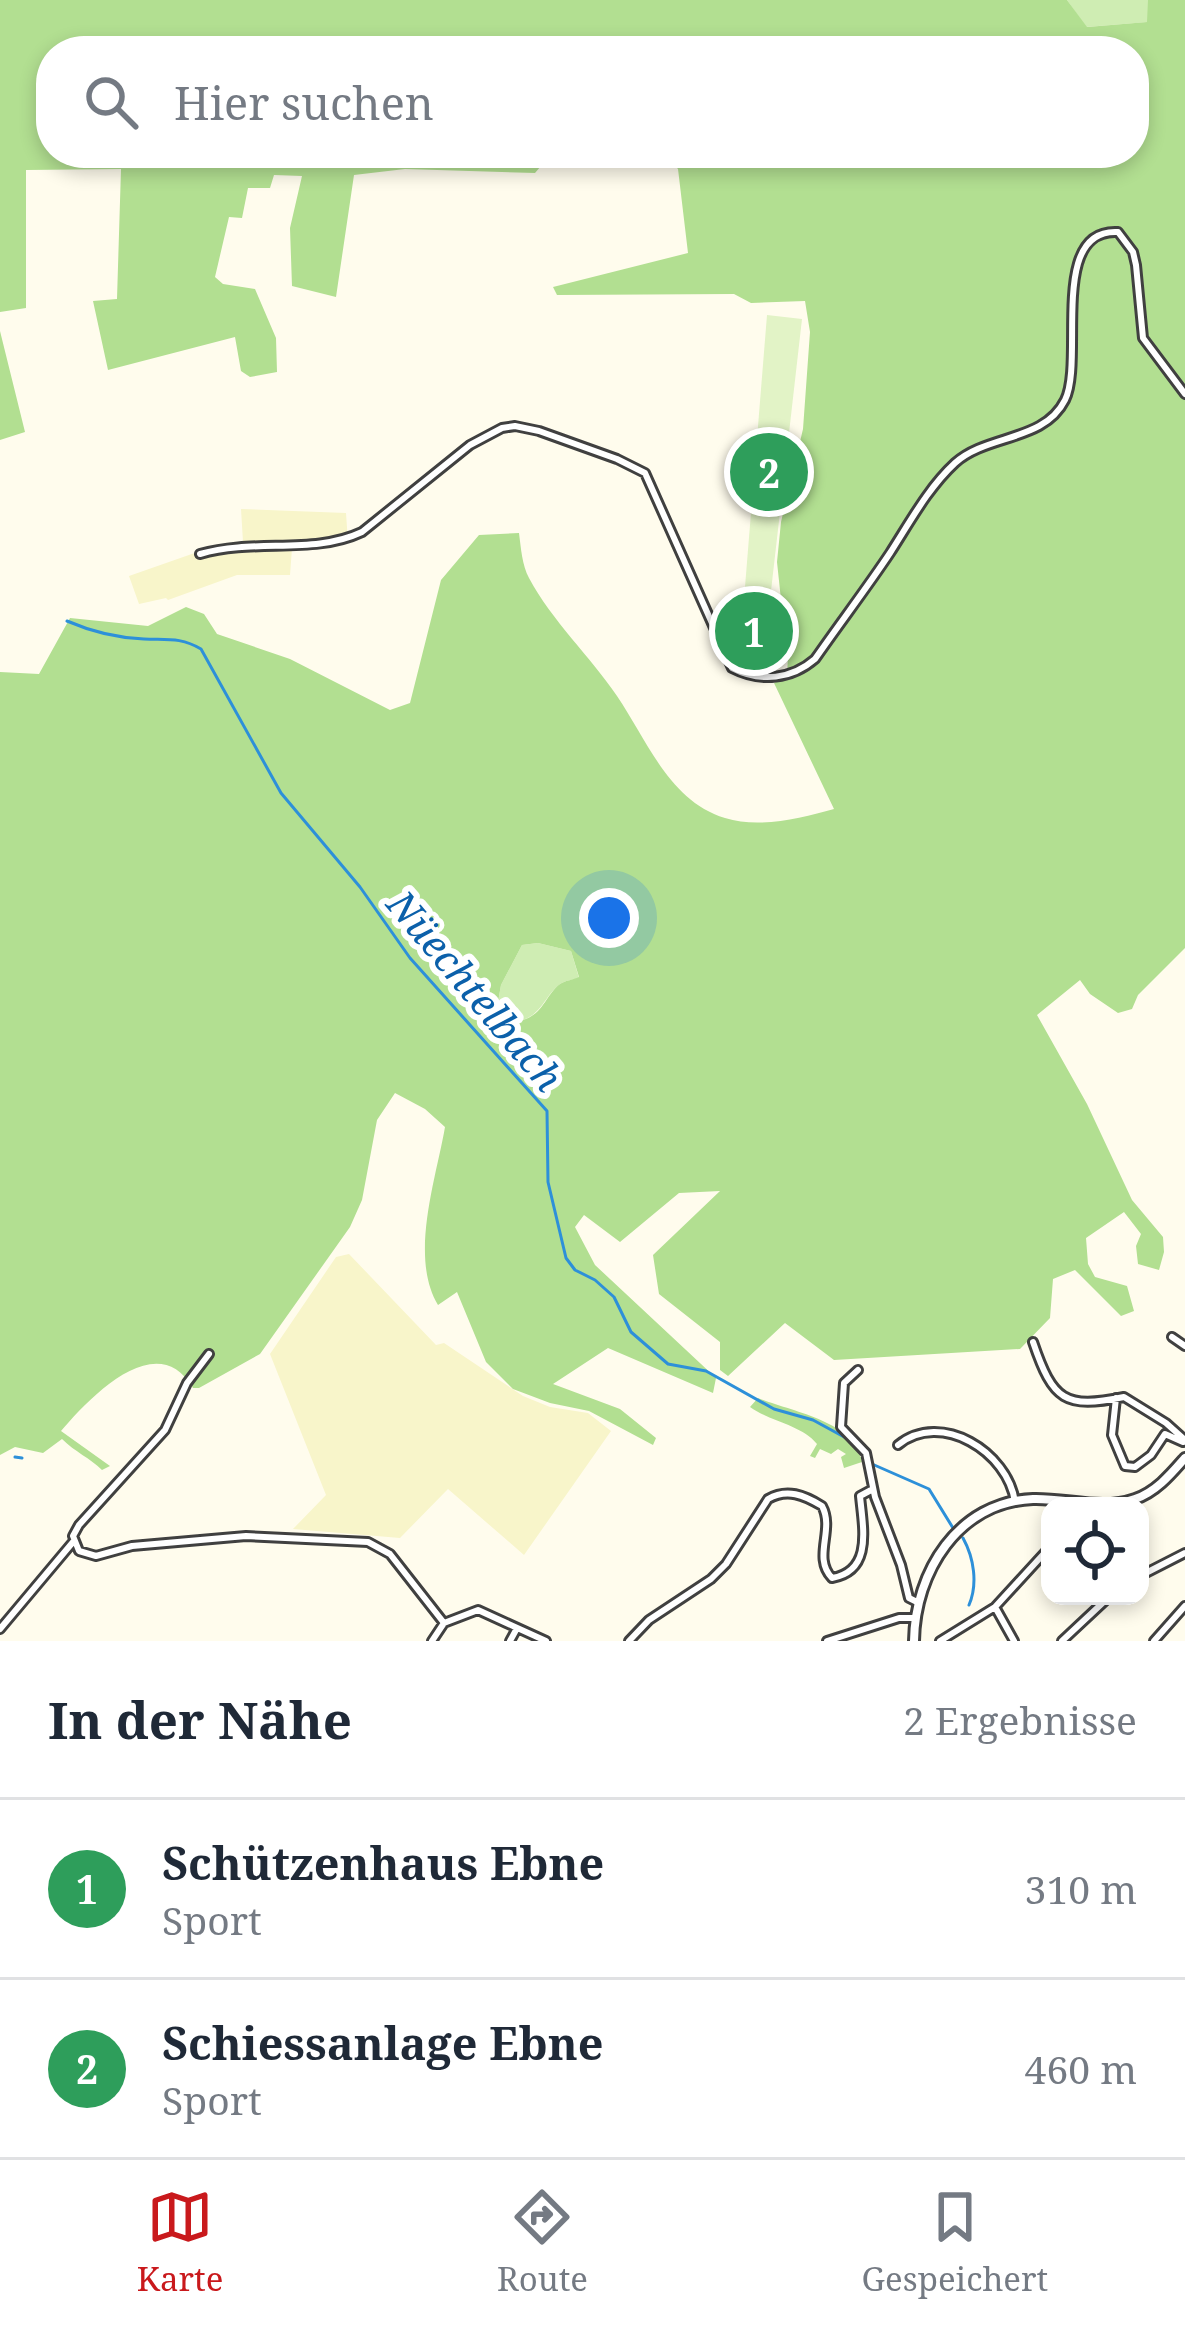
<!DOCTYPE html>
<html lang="de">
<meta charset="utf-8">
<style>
:root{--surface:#fff;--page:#f6f6f7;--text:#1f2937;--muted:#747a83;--line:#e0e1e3;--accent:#c9191c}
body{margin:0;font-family:"Noto Serif",serif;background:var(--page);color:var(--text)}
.controls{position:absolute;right:36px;bottom:36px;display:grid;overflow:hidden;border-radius:24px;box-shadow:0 6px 18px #0003}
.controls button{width:108px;height:108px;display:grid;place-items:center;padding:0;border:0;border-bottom:3px solid var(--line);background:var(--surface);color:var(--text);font:60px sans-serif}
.you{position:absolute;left:609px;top:918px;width:42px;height:42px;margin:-30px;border:9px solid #fff;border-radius:50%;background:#1a73e8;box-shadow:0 0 0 18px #1a73e833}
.badge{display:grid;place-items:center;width:78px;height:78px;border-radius:50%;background:var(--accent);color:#fff;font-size:39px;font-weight:700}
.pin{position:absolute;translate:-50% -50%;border:6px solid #fff;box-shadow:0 3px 12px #0006}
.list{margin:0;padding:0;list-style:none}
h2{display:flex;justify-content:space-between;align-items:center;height:156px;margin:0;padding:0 48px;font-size:51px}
h2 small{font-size:39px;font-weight:400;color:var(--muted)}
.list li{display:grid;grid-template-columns:78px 1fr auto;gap:36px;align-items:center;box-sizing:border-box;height:180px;padding:0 48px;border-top:3px solid var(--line)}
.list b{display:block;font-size:45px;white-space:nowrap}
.list p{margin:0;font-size:39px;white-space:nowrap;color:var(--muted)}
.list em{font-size:39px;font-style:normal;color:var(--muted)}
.icon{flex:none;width:66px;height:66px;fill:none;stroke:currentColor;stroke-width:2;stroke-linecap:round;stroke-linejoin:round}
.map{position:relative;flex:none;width:1185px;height:1641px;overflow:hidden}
.search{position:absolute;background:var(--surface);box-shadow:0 6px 18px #0003;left:36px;right:36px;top:36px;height:132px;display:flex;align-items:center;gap:30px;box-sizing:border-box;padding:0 42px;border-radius:48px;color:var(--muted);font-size:45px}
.sheet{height:516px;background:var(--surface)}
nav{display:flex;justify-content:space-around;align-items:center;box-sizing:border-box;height:168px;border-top:3px solid var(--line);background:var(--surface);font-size:33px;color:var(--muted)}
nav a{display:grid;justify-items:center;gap:6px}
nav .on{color:var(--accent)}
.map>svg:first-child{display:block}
</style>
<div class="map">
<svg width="1185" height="1641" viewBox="0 0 1185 1641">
<rect width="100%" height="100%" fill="#fffced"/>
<path fill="#f8f5ca" d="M241 509 346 513 348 542 292 548 290 575H237L168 600 166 598 139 604 129 576 206 549 243 542Z
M349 1254 436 1345 444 1343 523 1396 550 1407 588 1413 611 1431 524 1555 448 1489 400 1538 293 1529 326 1495 270 1354 336 1257Z"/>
<path fill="#cfedb3" d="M1067 0H1148V22L1086 27Z
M538 943 571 951 579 978C573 980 566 980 560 984 544 996 541 1018 517 1021L498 1002 501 985 522 945Z"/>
<path fill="#b2df91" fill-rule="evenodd" d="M0 0H1067L1087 27 1147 22 1148 0H1185V948L1138 995 1132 1009 1118 1013 1090 994 1080 980 1037 1015 1087 1104 1132 1200 1163 1237 1164 1252 1159 1270 1138 1264 1136 1246 1141 1234 1124 1212 1086 1238 1088 1264 1095 1277 1127 1286 1134 1311 1121 1316 1075 1270 1053 1279 1050 1318 1020 1349 834 1360 785 1323 728 1376 720 1370V1342L659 1294 653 1255 720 1191 679 1193 620 1242 584 1215 575 1227 595 1265 716 1378 713 1393 608 1348 553 1384 620 1409 656 1438 653 1445 589 1411 550 1403 513 1389 486 1362 457 1292 438 1305C409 1257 436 1179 445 1127L425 1109 395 1093 377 1120 362 1200 350 1227 260 1354 199 1388H193C157 1326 89 1398 61 1431L110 1466 102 1470C90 1458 75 1452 62 1439L43 1453 15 1447 0 1455V672L39 674 70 618 148 626 186 607 204 614 217 634 290 659 390 710 410 703 441 580 479 535 519 533C521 548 522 565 529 578 552 621 590 656 617 696 647 740 669 801 725 818 759 829 801 818 834 809L774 683 787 677 789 632 784 628 777 562 781 522 803 429 810 332 805 301 751 303 734 294 557 295 553 287 688 253 678 169 663 153H1134V51H51V153H552L535 173 405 169 354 175 336 297 292 286 290 228 302 176 274 175 270 188H248L242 218 229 217 215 277 223 284 255 289 276 338 277 372 250 377 241 371 235 337 108 370 93 301 117 299 121 169 26 170V308L0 312ZM538 943 571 951 579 977C573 980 566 980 560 984 545 995 543 1018 517 1021L512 1008 498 1002 501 985 522 945Z
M0 331 25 432 0 440Z
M758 1398C791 1412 854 1420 862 1462L844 1468 841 1457 846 1454 838 1449 831 1454 820 1449 815 1458 810 1456 817 1444C802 1425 771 1422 750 1407Z"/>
<path fill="#e2f3c6" d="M767 315 802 319 767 626 742 624Z"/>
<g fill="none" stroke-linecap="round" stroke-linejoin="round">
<path stroke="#2d90d9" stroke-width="3" d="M67 621C90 631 119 638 144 639 167 640 181 637 201 649L281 793 360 887 410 958 547 1111 548 1182 566 1258 575 1270 595 1280 614 1297 631 1332 668 1364 706 1371 774 1409 813 1420 846 1438 862 1454
M15 1457 22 1458
M872 1464 929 1489 953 1528
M963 1538C974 1558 978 1584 969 1605"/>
<defs>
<path id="minor" d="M200 554C256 538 313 555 362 532L470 445 502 428 515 426 539 431 617 459 645 473 732 668C761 683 792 679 815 659 840 623 866 589 890 553 910 522 928 488 955 463 987 434 1044 442 1065 400 1085 360 1048 228 1118 232L1133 252 1136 265 1143 338 1185 394
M1172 1337 1185 1346
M1033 1342C1053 1401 1065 1409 1124 1397L1166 1423 1185 1440
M209 1354 187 1383 165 1430 79 1525 73 1536 79 1551 96 1556 132 1546 246 1536 368 1542 390 1554 444 1623 478 1610 546 1641
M858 1370 844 1383 841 1427 866 1453 875 1497 901 1565 909 1598 917 1602
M1116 1398 1112 1435 1125 1466 1135 1467 1151 1455 1165 1434 1183 1442
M898 1445C941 1410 1008 1452 1015 1502
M1140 1576 1185 1553
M0 1629 73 1542
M432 1641 444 1623
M510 1641 516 1630
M629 1641 649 1620 711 1579 726 1564 768 1499C787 1488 804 1495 822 1506 835 1530 812 1557 832 1578 873 1571 863 1528 860 1496L873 1489
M827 1641 899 1618H914
M940 1641 995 1607
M1014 1641 995 1607 1050 1547
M1062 1641 1110 1596
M1154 1641 1185 1606"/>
<path id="tertiary" d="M914 1641C915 1572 958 1502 1033 1499 1068 1498 1101 1511 1135 1499 1156 1492 1171 1474 1185 1458"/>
</defs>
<use href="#minor" stroke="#404040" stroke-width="12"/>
<use href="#tertiary" stroke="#404040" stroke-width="14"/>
<use href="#minor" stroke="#fff" stroke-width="6"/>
<use href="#tertiary" stroke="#fff" stroke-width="8"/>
</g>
<g text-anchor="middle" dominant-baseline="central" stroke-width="12" stroke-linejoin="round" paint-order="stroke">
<g font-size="39" font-style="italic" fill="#0b60aa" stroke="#fff">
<text transform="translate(476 990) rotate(50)">Nüechtelbach</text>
</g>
</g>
</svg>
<div class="controls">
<button><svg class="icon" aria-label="locate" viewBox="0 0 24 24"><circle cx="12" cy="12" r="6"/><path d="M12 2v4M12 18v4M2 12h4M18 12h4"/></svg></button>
</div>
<div class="you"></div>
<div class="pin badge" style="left:754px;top:631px;background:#2e9e5b">1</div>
<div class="pin badge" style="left:769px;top:472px;background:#2e9e5b">2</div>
<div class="search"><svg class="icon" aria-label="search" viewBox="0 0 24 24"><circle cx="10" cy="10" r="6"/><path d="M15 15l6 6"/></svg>Hier suchen</div>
</div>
<section class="sheet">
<h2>In der Nähe<small>2 Ergebnisse</small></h2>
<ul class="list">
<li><span class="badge" style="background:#2e9e5b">1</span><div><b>Schützenhaus Ebne</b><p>Sport</p></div><em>310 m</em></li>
<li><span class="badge" style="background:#2e9e5b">2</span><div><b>Schiessanlage Ebne</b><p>Sport</p></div><em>460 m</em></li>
</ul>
</section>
<nav>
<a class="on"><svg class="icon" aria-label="map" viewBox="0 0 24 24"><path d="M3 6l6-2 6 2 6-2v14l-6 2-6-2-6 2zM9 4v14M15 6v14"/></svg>Karte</a>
<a><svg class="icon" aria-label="directions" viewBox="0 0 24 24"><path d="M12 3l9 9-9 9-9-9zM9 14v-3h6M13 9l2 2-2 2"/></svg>Route</a>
<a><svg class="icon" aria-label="saved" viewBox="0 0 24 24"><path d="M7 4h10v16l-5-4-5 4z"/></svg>Gespeichert</a>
</nav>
